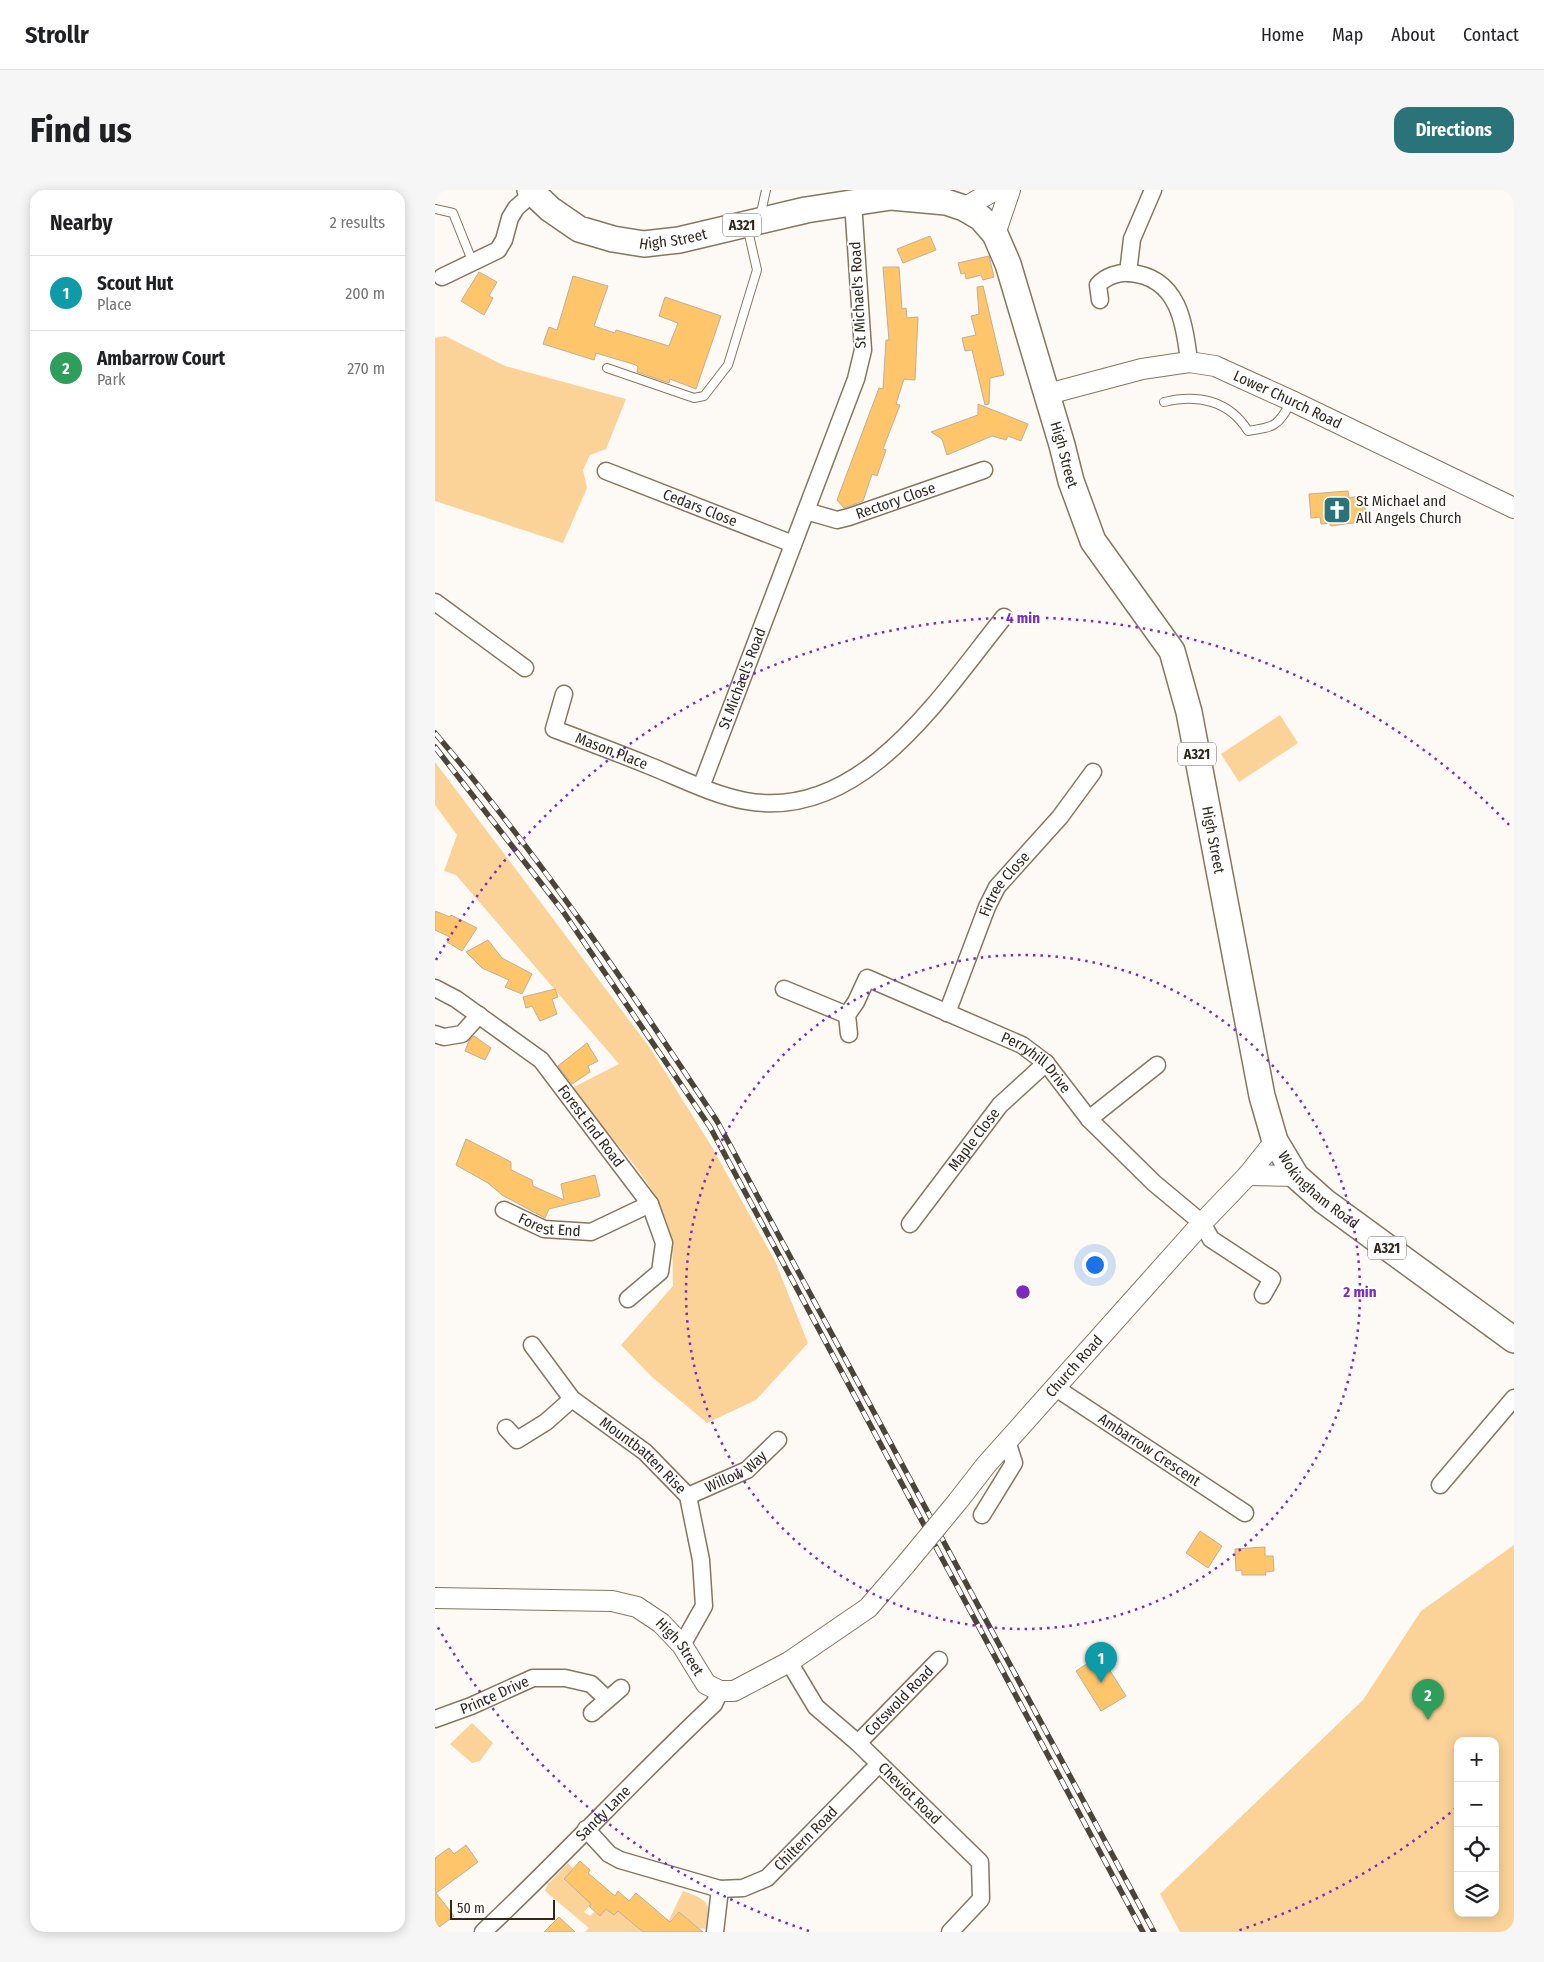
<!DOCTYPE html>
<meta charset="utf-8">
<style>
:root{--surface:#fff;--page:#f6f6f6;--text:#202124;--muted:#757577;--line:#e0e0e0;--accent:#297379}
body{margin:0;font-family:"Fira Sans Condensed",sans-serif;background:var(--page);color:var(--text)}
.controls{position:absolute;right:15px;bottom:15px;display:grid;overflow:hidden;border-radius:10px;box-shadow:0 2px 12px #0003}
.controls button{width:45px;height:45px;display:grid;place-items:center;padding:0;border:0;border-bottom:1px solid var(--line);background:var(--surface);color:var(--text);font:25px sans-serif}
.scale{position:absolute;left:15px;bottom:12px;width:105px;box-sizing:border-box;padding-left:5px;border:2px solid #2f281e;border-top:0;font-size:14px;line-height:18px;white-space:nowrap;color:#2f281e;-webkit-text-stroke:4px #fff;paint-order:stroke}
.you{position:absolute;left:659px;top:1074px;width:18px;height:18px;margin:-12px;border:4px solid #fff;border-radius:50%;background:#1a73e8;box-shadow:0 0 0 8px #1a73e833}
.badge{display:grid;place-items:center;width:32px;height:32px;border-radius:50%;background:var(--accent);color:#fff;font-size:16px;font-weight:700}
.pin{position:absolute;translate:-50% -41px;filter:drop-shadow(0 1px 2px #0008)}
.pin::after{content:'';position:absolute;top:26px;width:18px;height:15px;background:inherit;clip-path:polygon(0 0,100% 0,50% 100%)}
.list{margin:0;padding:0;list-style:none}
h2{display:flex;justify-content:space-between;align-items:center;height:65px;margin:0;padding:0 20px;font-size:21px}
h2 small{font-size:16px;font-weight:400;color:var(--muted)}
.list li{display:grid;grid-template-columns:32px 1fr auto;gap:15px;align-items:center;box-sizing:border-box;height:75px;padding:0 20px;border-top:1px solid var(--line)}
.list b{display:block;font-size:19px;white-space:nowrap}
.list p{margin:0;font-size:16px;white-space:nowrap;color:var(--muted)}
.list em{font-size:16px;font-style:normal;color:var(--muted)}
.icon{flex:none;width:28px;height:28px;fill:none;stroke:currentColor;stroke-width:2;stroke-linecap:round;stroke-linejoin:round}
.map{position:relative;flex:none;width:1079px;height:1742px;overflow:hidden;border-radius:15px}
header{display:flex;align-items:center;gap:30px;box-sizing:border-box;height:70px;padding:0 25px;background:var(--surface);border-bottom:1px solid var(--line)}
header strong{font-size:24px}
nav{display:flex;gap:28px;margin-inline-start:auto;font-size:18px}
.intro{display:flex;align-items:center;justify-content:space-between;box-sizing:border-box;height:120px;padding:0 30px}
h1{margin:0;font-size:35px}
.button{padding:12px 22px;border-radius:15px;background:var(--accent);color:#fff;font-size:18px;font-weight:700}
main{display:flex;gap:30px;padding:0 30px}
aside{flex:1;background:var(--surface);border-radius:15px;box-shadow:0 2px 12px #0003}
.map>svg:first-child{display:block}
</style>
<header>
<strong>Strollr</strong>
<nav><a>Home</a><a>Map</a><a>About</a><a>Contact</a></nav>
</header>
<div class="intro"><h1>Find us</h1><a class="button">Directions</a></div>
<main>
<aside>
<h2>Nearby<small>2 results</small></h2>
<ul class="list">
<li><span class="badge" style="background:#0f9aa8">1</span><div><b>Scout Hut</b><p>Place</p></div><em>200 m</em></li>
<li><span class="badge" style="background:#2e9e5b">2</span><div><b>Ambarrow Court</b><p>Park</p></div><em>270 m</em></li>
</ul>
</aside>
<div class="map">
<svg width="1079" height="1742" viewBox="0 0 1079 1742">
<rect width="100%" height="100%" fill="#fdf9f4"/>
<path fill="#fbd399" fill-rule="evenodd" d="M10 146 70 176 191 209 171 259 155 265 148 280 152 298 128 353 0 311V148Z
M845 525 863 553 804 592 786 564Z
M0 572 215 858 277 957 340 1071 373 1153 321 1210 272 1233 217 1187 186 1155 238 1096C237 1079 239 1056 234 1039 218 983 169 945 137 898L184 874 21 685 9 681 22 645 0 615Z
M1079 1355V1742H745L725 1704 928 1510 986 1421ZM1023 1551H1060V1723H1023Z
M37 1533 58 1553 45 1571 37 1573 15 1554Z
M133 1673 138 1679 129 1690 145 1704 154 1695 160 1709 149 1722 155 1726 160 1721 165 1726 171 1719 179 1725 183 1721 208 1742H150L154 1738 110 1701 113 1694Z
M248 1701C273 1710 276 1712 273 1739L260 1738 261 1736 244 1722 224 1742 233 1732Z"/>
<path fill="#ffc56b" stroke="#c1af96" d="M495 46 501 60 468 73 462 59Z
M554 66 559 87 548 90 546 85 531 89 530 83 526 84 523 73Z
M448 77H464L467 119 471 118 472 128 483 127 480 190 469 189 461 214 465 215 448 259 451 260 442 286 437 284 428 311 409 318 402 310 444 198 448 199 451 150H454Z
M44 82 62 92 54 106 58 108 49 125 26 111Z
M138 86 173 96 159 136 180 143 181 140 234 156 243 133 224 126 230 107 286 126 261 199 235 189 234 193 202 182 203 177 201 175 161 163 159 170 108 154 114 137 122 140Z
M548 96 569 185 555 188 554 214 550 215 537 160 530 161 527 148 541 145 536 126 544 124 542 97Z
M543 214 593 234 586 251 573 246 571 250 557 246 512 265 507 249 496 242 543 225Z
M913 301 914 308 928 305 932 331 896 336 894 333 886 334 885 327 876 328 874 304Z
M0 721 15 727 16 725 42 738 27 761 12 752 15 747 0 740Z
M53 750 67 768 97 784 87 804 70 797 74 790 47 778 31 762Z
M120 799 123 807 117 809 122 824 105 831 97 816 91 818 88 807Z
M39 846 56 858 50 870 30 861 34 851Z
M152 853 163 871 153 876 155 882 137 894 123 876Z
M31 949 76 972V980L97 990 98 996 129 1010 126 994 160 985 165 1006 114 1019 110 1028 67 1005 53 993 21 975Z
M765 1341 787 1356 773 1378 751 1363Z
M830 1357V1366H838L839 1381 830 1382 831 1385H807V1380L801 1381 800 1359Z
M665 1465 691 1506 666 1521 641 1481Z
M31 1655 43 1672 1 1703 19 1726 0 1740V1668L14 1658 19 1664Z
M145 1671 155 1680 153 1683 180 1706 183 1701 194 1711 201 1703 235 1732 244 1722 268 1742H208L183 1721 179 1725 171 1719 165 1726 154 1716 156 1714 129 1689Z
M124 1727 140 1742H109Z"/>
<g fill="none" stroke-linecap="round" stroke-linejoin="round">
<defs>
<path id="service" d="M0 19 18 23 38 73
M325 27 331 0
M172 178 259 208 269 206 293 175 322 80 312 36
M729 212C762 204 794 210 813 241 840 237 843 236 856 212"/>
<g id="minor">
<path d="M693 83 697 49 718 0"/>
<path d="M7 87 63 60 69 50 75 28 81 18 98 3"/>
<path d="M665 110 663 95C671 86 684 82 695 83 743 87 750 133 754 172"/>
<path id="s1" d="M171 281 358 354"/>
<path id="s2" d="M371 321 402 330 414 327 549 280"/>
<path d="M0 412 90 478"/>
<path id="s3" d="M129 504 119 539C151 551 183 563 215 576 245 588 278 605 311 611 427 632 506 505 569 427"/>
<path id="s4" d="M266 597 421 189 428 160 418 12"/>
<path id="s5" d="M0 798 21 809 106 870 215 1014 229 1053 225 1082 193 1109"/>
<path d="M349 799 412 825"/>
<path id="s6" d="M512 823 552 717 562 697 625 627 658 582"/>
<path d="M0 844 9 847 27 844 44 825"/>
<path id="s7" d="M414 844 412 825 421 812 432 788 587 855 611 873 654 929 719 993 767 1033 776 1049 837 1089 828 1105"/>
<path d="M654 929 722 875"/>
<path id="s8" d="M69 1020 109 1039 156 1042 215 1014"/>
<path id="s9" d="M475 1034 565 915 611 873"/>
<path id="s10" d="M97 1155 137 1209 210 1262 253 1306 266 1370 269 1416 247 1455"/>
<path id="s11" d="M621 1198 810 1323"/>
<path d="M71 1238 82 1250 111 1232 137 1209"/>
<path d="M1005 1295 1079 1208"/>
<path id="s12" d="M253 1306 312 1280 343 1250"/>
<path d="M547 1325 579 1273 572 1251"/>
<path id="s13" d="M354 1472 381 1517 423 1553 545 1672 546 1709 515 1742"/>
<path d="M157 1523 186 1498"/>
<path id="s14" d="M0 1529 36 1516 98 1488H130L156 1494 172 1509"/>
<path id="s15" d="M423 1553 504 1470"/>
<path id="s16" d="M151 1639 174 1664 185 1670 285 1699 308 1698 332 1688 444 1574"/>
<path id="s17" d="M48 1742C127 1668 200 1588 279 1514L285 1501"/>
<path d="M280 1742 285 1699"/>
</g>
<g id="tertiary">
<path d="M529 18 560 0"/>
<path d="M560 44 575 0"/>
<path id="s18" d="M613 204 707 179 754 172 780 176 857 211 1079 318"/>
<path d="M813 985 861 986"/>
<path id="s19" d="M523 1311 551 1275 767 1033 813 985 840 951"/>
<path id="s20" d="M0 1408 177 1411 202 1417 226 1433 247 1455 271 1494 285 1501H299L354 1472 433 1418 471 1374"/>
</g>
<g id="primary">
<path id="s21" d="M95 0 115 19 144 39 178 49 209 54 244 50 371 20 456 7 511 12 529 18 546 28 560 44 573 74 627 255 636 291 658 351 737 461 754 522 827 906 840 951 861 986 889 1011 1079 1150"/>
</g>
</defs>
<use href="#service" stroke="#87765e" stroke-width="10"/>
<use href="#minor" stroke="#87765e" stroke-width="19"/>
<use href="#tertiary" stroke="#87765e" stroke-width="22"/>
<use href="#primary" stroke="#87765e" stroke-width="28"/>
<use href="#service" stroke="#fff" stroke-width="8"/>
<use href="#minor" stroke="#fff" stroke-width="16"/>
<use href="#tertiary" stroke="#fff" stroke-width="20"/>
<use href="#primary" stroke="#fff" stroke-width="25"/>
<defs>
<path id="rail" d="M0 543C104 665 194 798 282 931L719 1742
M0 557 127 720 275 937 708 1742"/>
</defs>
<use href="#rail" stroke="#4a443a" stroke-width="5.5"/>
<use href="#rail" stroke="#fff" stroke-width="4" stroke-dasharray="11" stroke-linecap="butt"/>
<defs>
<path id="tertiary-bridge" d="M471 1374 523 1311"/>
</defs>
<use href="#tertiary-bridge" stroke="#87765e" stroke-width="22" stroke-linecap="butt"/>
<use href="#tertiary-bridge" stroke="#fff" stroke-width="20"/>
</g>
<g fill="none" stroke="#7b2cbf" stroke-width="2.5" stroke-dasharray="2.5 5">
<circle cx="588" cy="1102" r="337"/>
<path d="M1021 1618A674 674 0 0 1 802 1741M374 1741A674 674 0 0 1 1 1434M1 770A674 674 0 0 1 1077 638"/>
</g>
<defs>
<symbol id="church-square" viewBox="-11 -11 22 22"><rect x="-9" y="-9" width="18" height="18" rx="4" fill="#297379" stroke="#fff"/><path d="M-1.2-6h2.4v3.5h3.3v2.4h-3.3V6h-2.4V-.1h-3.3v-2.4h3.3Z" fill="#fff"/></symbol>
</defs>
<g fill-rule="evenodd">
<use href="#church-square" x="886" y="304" width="32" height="32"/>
</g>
<g text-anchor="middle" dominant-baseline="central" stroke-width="4" stroke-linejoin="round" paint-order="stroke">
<g fill="#fff" stroke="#6d6862" stroke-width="1">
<rect x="288" y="23.5" width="38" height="23" rx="4"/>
<rect x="743" y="552.5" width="38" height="23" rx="4"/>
<rect x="933" y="1046.5" width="38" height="23" rx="4"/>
</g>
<g font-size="14" font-weight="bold" fill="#2f281e">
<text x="307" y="35">A321</text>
<text x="762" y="564">A321</text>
<text x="952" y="1058">A321</text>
</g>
<g font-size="15" fill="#2f281e" stroke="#fff">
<text stroke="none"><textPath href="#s21" startOffset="159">High Street</textPath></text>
<text transform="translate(423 105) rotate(-93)">St Michael's Road</text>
<text stroke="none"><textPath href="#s18" startOffset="251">Lower Church Road</textPath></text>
<text stroke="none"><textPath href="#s21" startOffset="728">High Street</textPath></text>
<text stroke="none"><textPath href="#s2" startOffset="94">Rectory Close</textPath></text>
<text stroke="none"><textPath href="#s1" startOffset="101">Cedars Close</textPath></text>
<text stroke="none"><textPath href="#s4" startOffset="116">St Michael's Road</textPath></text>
<text stroke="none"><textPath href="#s3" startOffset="98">Mason Place</textPath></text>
<text stroke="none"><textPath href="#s21" startOffset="1148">High Street</textPath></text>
<text stroke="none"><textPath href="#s6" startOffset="142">Firtree Close</textPath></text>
<text stroke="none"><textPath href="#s7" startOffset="252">Perryhill Drive</textPath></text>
<text stroke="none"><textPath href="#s5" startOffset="211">Forest End Road</textPath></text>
<text stroke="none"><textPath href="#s9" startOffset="106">Maple Close</textPath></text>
<text stroke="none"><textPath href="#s21" startOffset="1522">Wokingham Road</textPath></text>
<text stroke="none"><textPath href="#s8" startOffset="49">Forest End</textPath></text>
<text stroke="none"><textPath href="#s19" startOffset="178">Church Road</textPath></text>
<text stroke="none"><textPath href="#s11" startOffset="112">Ambarrow Crescent</textPath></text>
<text stroke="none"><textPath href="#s10" startOffset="158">Mountbatten Rise</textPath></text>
<text stroke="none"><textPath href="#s12" startOffset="54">Willow Way</textPath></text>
<text stroke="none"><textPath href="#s20" startOffset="262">High Street</textPath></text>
<text stroke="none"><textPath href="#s14" startOffset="64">Prince Drive</textPath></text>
<text stroke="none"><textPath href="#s15" startOffset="59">Cotswold Road</textPath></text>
<text stroke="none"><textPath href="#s13" startOffset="180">Cheviot Road</textPath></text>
<text stroke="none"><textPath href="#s17" startOffset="169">Sandy Lane</textPath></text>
<text stroke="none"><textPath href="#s16" startOffset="255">Chiltern Road</textPath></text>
</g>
<g font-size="15" fill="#2f281e" stroke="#fff" text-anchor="start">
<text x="921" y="311">St Michael and<tspan x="921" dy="17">All Angels Church</tspan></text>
</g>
</g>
<circle cx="588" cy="1102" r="8" fill="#7b2cbf" stroke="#fff" stroke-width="2.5"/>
<g font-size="15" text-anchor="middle" font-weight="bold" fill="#7b2cbf" stroke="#fff" stroke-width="4" stroke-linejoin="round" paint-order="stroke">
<text x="588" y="433">4 min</text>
<text x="925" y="1107">2 min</text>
</g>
</svg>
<div class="controls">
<button>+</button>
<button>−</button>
<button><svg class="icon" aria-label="locate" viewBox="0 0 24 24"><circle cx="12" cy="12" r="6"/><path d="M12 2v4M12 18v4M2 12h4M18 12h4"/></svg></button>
<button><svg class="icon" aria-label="layers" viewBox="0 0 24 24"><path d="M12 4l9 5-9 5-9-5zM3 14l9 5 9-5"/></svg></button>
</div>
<div class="scale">50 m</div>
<div class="you"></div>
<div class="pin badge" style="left:666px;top:1493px;background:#0f9aa8">1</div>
<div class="pin badge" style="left:993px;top:1530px;background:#2e9e5b">2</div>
</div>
</main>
